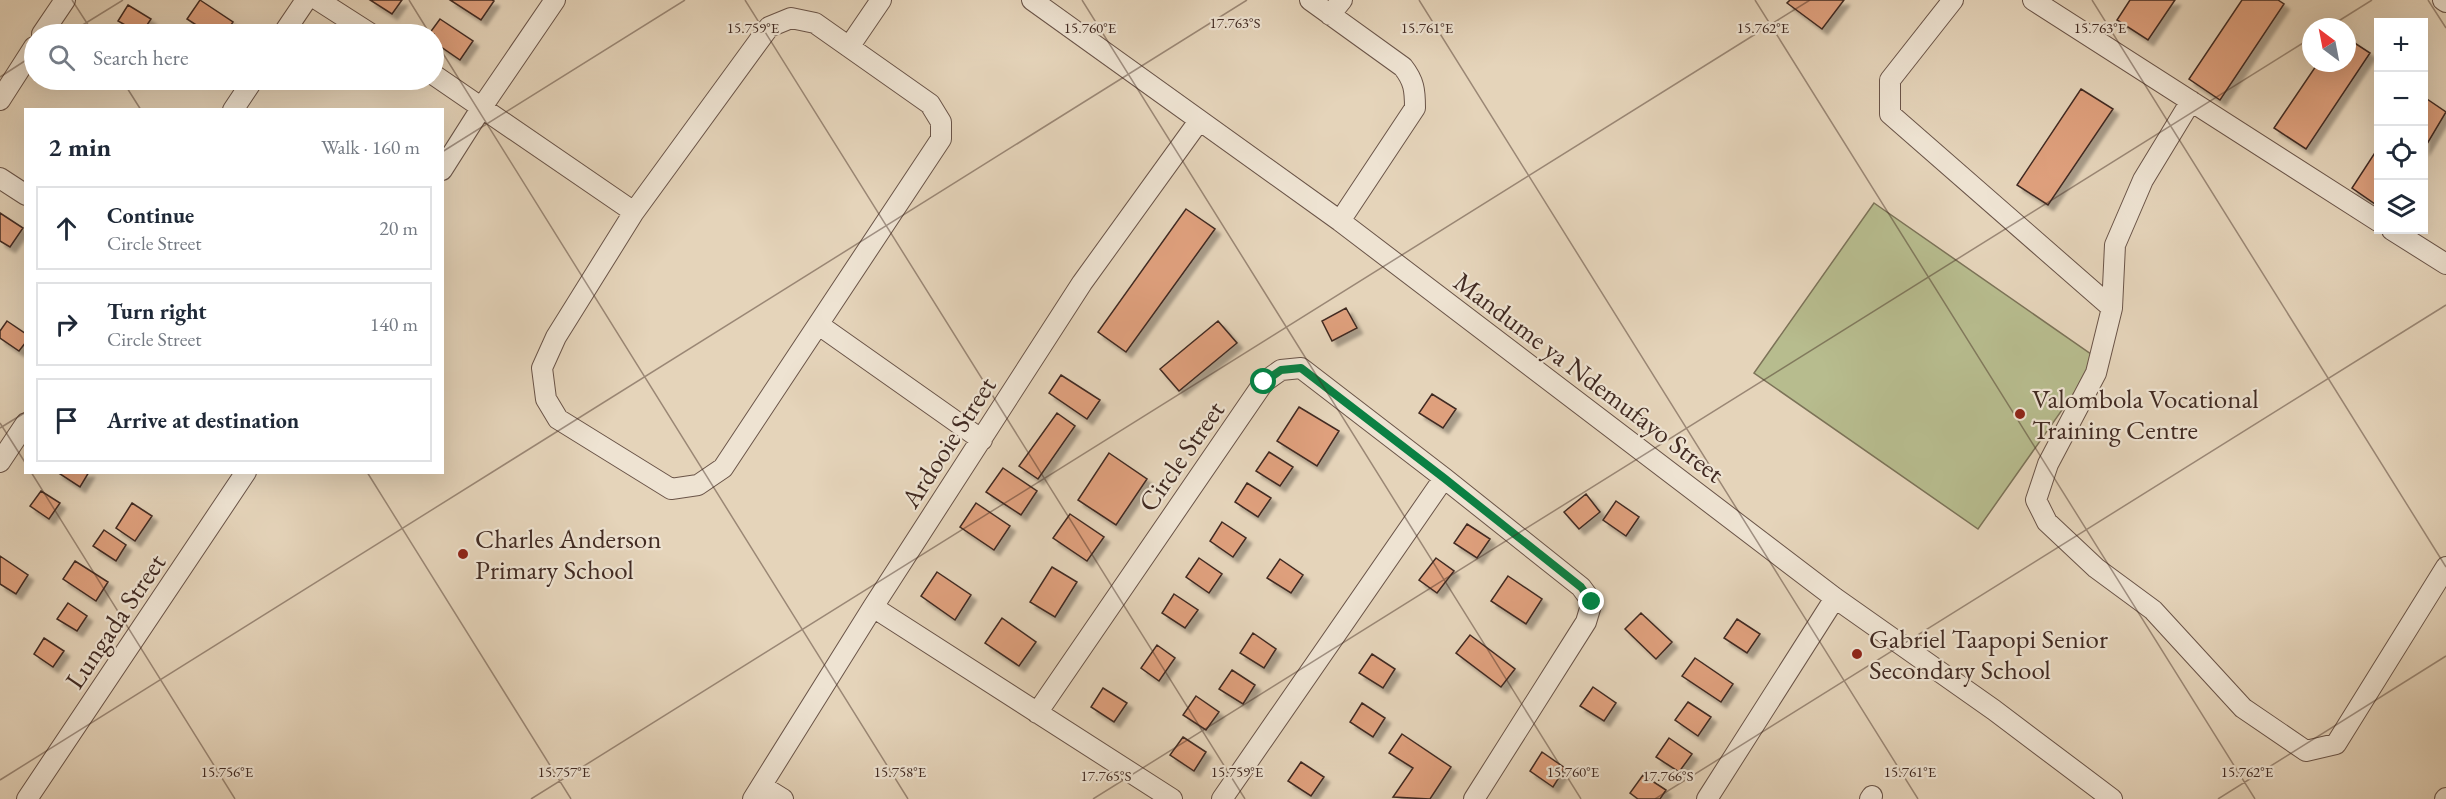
<!DOCTYPE html>
<meta charset="utf-8">
<style>
:root{--surface:#fff;--page:#f6f6f7;--text:#1f2937;--muted:#747a83;--line:#e0e1e3}
body{margin:0;font-family:"EB Garamond",serif;background:var(--page);color:var(--text)}
.controls{position:absolute;right:18px;top:18px;display:grid;overflow:hidden;border-radius:0px;box-shadow:0 6px 24px #0002}
.controls button{width:54px;height:54px;display:grid;place-items:center;padding:0;border:0;border-bottom:2px solid var(--line);background:var(--surface);color:var(--text);font:30px sans-serif}
.compass{position:absolute;left:2302px;top:18px;width:54px;height:54px;border-radius:50%;background:var(--surface);box-shadow:0 6px 24px #0002;rotate:328deg}
.stop{position:absolute;width:18px;height:18px;margin:-14px;border:4px solid #0b8043;border-radius:50%;background:#fff}
.stop.end{background:#0b8043;border-color:#fff;box-shadow:0 2px 6px #0008}
.list{margin:0;padding:0;list-style:none}
h2{display:flex;justify-content:space-between;align-items:center;height:78px;margin:0;padding:0 24px;font-size:26px}
h2 small{font-size:20px;font-weight:400;color:var(--muted)}
.list li{display:grid;grid-template-columns:39px 1fr auto;gap:18px;align-items:center;box-sizing:border-box;height:84px;margin:0 12px 12px;padding:0 12px;border:2px solid var(--line);border-radius:0px}
.list b{display:block;font-size:22px;white-space:nowrap}
.list p{margin:0;font-size:20px;white-space:nowrap;color:var(--muted)}
.list em{font-size:20px;font-style:normal;color:var(--muted)}
.icon{flex:none;width:33px;height:33px;fill:none;stroke:currentColor;stroke-width:2;stroke-linecap:round;stroke-linejoin:round}
.map{position:relative;flex:none;width:2446px;height:799px;overflow:hidden}
.search{position:absolute;background:var(--surface);box-shadow:0 6px 24px #0002;left:24px;top:24px;width:420px;height:66px;display:flex;align-items:center;gap:15px;box-sizing:border-box;padding:0 21px;border-radius:33px;color:var(--muted);font-size:22px}
.panel{position:absolute;background:var(--surface);box-shadow:0 6px 24px #0002;left:24px;top:108px;width:420px;height:366px;border-radius:0px}
.map>svg:first-child{display:block}
</style>
<div class="map">
<svg width="2446" height="799" viewBox="0 0 2446 799">
<defs>
<filter id="shadow"><feDropShadow dx="5.5" dy="5.5" stdDeviation="1.5" flood-color="#0004"/></filter>
</defs>
<rect width="100%" height="100%" fill="#e5d4ba"/>
<filter id="stains"><feTurbulence type="fractalNoise" baseFrequency=".00333" numOctaves="4"/><feColorMatrix values="0 0 0 0 .2 0 0 0 0 .09 0 0 0 0 .02 0 0 0 .5 -.17"/></filter>
<radialGradient id="worn" r=".72"><stop offset=".6" stop-color="#630" stop-opacity="0"/><stop offset="1" stop-color="#630" stop-opacity=".3"/></radialGradient>
<path fill="#b7bc8e" stroke="#7c7358" stroke-width="1.5" d="M1874 203 2098 359 1978 529 1754 373Z"/>
<path fill="#dfa07d" stroke="#412a22" stroke-width="1.5" filter="url(#shadow)" d="M200 0 233 22 225 34H210L187 19Z
M370 0H402L392 14Z
M450 0H492L494 1 481 20Z
M1790 0H1844L1822 29 1787 3Z
M2130 0H2175L2148 40 2117 20Z
M2242 0H2278L2284 4 2220 100 2189 79Z
M128 5 151 19 141 34 118 21Z
M440 19 473 41 460 60 434 42V34H429Z
M2347 38 2370 53 2306 149 2274 128 2318 63H2347Z
M2081 89 2113 109 2048 205 2017 185Z
M2424 97 2446 112 2424 149Z
M2378 148V206L2352 188Z
M1186 209 1215 229 1126 352 1098 332Z
M0 213 23 228 10 247 0 241Z
M1346 308 1357 328 1332 341 1322 321Z
M7 321 26 334V342L19 351 0 338V331Z
M1218 321 1237 343 1179 391 1160 369Z
M1061 375 1100 400 1087 419 1049 393Z
M1432 394 1456 409 1443 428 1419 413Z
M1299 407 1339 431 1317 466 1277 441Z
M1057 413 1075 426 1038 479 1019 466Z
M1269 452 1293 467 1280 486 1256 471Z
M1109 453 1147 479 1116 525 1078 500Z
M1003 468 1037 491 1021 515 986 492Z
M57 472H89L80 487Z
M1247 483 1271 498 1258 517 1235 502Z
M41 491 60 503 49 519 30 506Z
M1586 494 1600 512 1579 529 1564 512Z
M1616 501 1639 517 1626 536 1603 520Z
M132 503 152 516 135 541 116 528Z
M976 503 1010 526 994 550 960 527Z
M1070 514 1104 537 1087 561 1053 538Z
M1222 522 1246 538 1233 557 1210 541Z
M1467 524 1490 539 1477 558 1454 543Z
M104 530 126 545 116 561 93 546Z
M0 556 28 575 16 594 0 584Z
M1199 558 1222 574 1209 593 1186 577Z
M1436 558 1454 571 1437 593 1419 580Z
M1280 559 1303 575 1291 593 1267 578Z
M75 561 108 582 96 601 63 579Z
M1052 567 1077 582 1055 617 1030 602Z
M937 572 971 595 955 620 921 596Z
M1508 576 1542 599 1526 624 1491 601Z
M1174 594 1198 610 1185 628 1162 613Z
M68 603 87 616 77 631 57 619Z
M1641 613 1672 642 1656 659 1625 629Z
M1002 618 1036 642 1019 666 985 643Z
M1737 619 1760 634 1747 653 1724 638Z
M1253 633 1276 649 1264 668 1240 653Z
M1470 635 1515 669 1501 687 1456 653Z
M44 638 64 651 53 667 34 654Z
M1157 645 1175 658 1159 681 1141 668Z
M1372 654 1395 669 1383 688 1359 673Z
M1695 658 1733 684 1721 702 1682 676Z
M1232 670 1255 685 1243 704 1219 689Z
M1593 687 1616 703 1604 721 1580 706Z
M1103 688 1127 703 1114 722 1091 707Z
M1196 696 1219 712 1206 730 1183 715Z
M1688 702 1711 717 1698 736 1675 720Z
M1362 703 1385 718 1373 737 1350 722Z
M1402 734 1451 767 1430 799 1393 797 1413 768 1389 753Z
M1183 737 1206 752 1194 771 1170 755Z
M1669 738 1692 754 1679 772 1656 757Z
M1542 752 1565 768 1553 787 1530 771Z
M1301 762 1324 777 1311 796 1288 781Z
M1643 775 1666 790 1660 799H1638L1630 793Z"/>
<g fill="none" stroke-linecap="round" stroke-linejoin="round">
<defs>
<path id="minor" d="M318 0 371 34
M1032 0 1340 221 1835 598 1994 710 2112 799
M1310 0 1403 67C1414 81 1415 90 1415 108L1340 221
M1953 0 1890 80V114L2112 308
M2033 0 2378 221
M2443 0 2446 2
M1330 15 1342 0
M791 18 815 23 930 104 941 122V139L723 468 698 485 671 489 558 419 546 399 542 368 556 337 634 212 769 27Z
M42 34 65 0
M283 34 306 0
M849 47 881 0
M434 75 634 212
M0 100 34 47
M2191 101 2143 180 2115 245 2112 308 2096 373 2048 464 2036 500 2047 522 2096 568 2153 610 2243 708 2306 751 2336 744 2446 567
M233 110 253 80
M442 170 482 107 555 0
M0 178 26 195
M2392 230 2446 264
M819 325 982 440
M0 462 26 423
M873 607 1172 799
M1037 713 1264 382 1281 370 1301 368 1444 478 1581 587 1592 602 1586 622 1474 799
M762 786 783 799
M27 799 246 472
M753 799 873 607 1082 283 1199 121
M1222 799 1444 478
M1707 799 1835 598
M1870 799 1872 796
M2445 799 2446 798"/>
</defs>
<use href="#minor" stroke="#6a5448" stroke-width="22"/>
<use href="#minor" stroke="#eee3d2" stroke-width="20"/>
</g>
<g fill="none" stroke-linecap="round" stroke-linejoin="round">
<path stroke="#0b8043" stroke-width="8" d="M1264 382 1281 370 1301 368 1444 478 1581 587 1592 602"/>
</g>
<path fill="none" stroke="#412a22" stroke-width="1.5" stroke-opacity="0.45" d="M72 0 94 34M409 0 430 34M745 0 1245 799M1082 0 1581 799M1419 0 1918 799M1755 0 2255 799M2092 0 2446 567M2428 0 2446 28M2329 27 2372 0M68 34 123 0M434 39 908 799M0 77 34 55M122 80 141 110M442 152 685 0M0 423 26 464M0 428 26 412M31 472 235 799M367 472 571 799M0 780 1247 0M531 799 1810 0M1093 799 2311 38M1655 799 2446 305M2218 799 2446 656"/>
<g fill="#8f2418" stroke="#eee3d2" stroke-width="2">
<circle cx="2020" cy="414" r="6"/>
<circle cx="463" cy="554" r="6"/>
<circle cx="1857" cy="654" r="6"/>
</g>
<g text-anchor="middle" dominant-baseline="central" stroke-width="4.5" stroke-linejoin="round" paint-order="stroke">
<g font-size="27" fill="#412a22" stroke="#eee3d2">
<text transform="translate(1589 377) rotate(37)">Mandume ya Ndemufayo Street</text>
<text transform="translate(948 442) rotate(-57)">Ardooie Street</text>
<text transform="translate(1181 456) rotate(-55)">Circle Street</text>
<text transform="translate(115 621) rotate(-56)">Lungada Street</text>
</g>
<g font-size="27" fill="#412a22" stroke="#eee3d2" text-anchor="start">
<text x="2032" y="398">Valombola Vocational<tspan x="2032" dy="31">Training Centre</tspan></text>
<text x="475" y="538">Charles Anderson<tspan x="475" dy="31">Primary School</tspan></text>
<text x="1869" y="638">Gabriel Taapopi Senior<tspan x="1869" dy="31">Secondary School</tspan></text>
</g>
</g>
<g font-size="15" text-anchor="middle" fill="#412a22" stroke="#eee3d2" stroke-width="4.5" stroke-linejoin="round" paint-order="stroke">
<text x="1235" y="28">17.763°S</text>
<text x="1090" y="33">15.760°E</text>
<text x="753" y="33">15.759°E</text>
<text x="1427" y="33">15.761°E</text>
<text x="1763" y="33">15.762°E</text>
<text x="2100" y="33">15.763°E</text>
<text x="227" y="777">15.756°E</text>
<text x="564" y="777">15.757°E</text>
<text x="900" y="777">15.758°E</text>
<text x="1237" y="777">15.759°E</text>
<text x="1573" y="777">15.760°E</text>
<text x="1910" y="777">15.761°E</text>
<text x="2247" y="777">15.762°E</text>
<text x="1106" y="781">17.765°S</text>
<text x="1668" y="781">17.766°S</text>
</g>
<rect width="100%" height="100%" filter="url(#stains)"/>
<rect width="100%" height="100%" fill="url(#worn)"/>
</svg>
<div class="controls">
<button>+</button>
<button>−</button>
<button><svg class="icon" aria-label="locate" viewBox="0 0 24 24"><circle cx="12" cy="12" r="6"/><path d="M12 2v4M12 18v4M2 12h4M18 12h4"/></svg></button>
<button><svg class="icon" aria-label="layers" viewBox="0 0 24 24"><path d="M12 4l9 5-9 5-9-5zM3 14l9 5 9-5"/></svg></button>
</div>
<svg class="compass" viewBox="-18 -18 36 36"><path d="M0-13l5 13h-10z" fill="#e53935"/><path d="M0 13l5-13h-10z" fill="#747a83"/></svg>
<div class="stop" style="left:1264px;top:382px"></div>
<div class="stop end" style="left:1592px;top:602px"></div>
<div class="search"><svg class="icon" aria-label="search" viewBox="0 0 24 24"><circle cx="10" cy="10" r="6"/><path d="M15 15l6 6"/></svg>Search here</div>
<section class="panel">
<h2>2 min<small>Walk · 160 m</small></h2>
<ul class="list">
<li><svg class="icon" aria-label="ahead" viewBox="0 0 24 24"><path d="M12 20V5M6 11l6-6 6 6"/></svg><div><b>Continue</b><p>Circle Street</p></div><em>20 m</em></li>
<li><svg class="icon" aria-label="right" viewBox="0 0 24 24"><path d="M7 20v-9h11M14 6l5 5-5 5"/></svg><div><b>Turn right</b><p>Circle Street</p></div><em>140 m</em></li>
<li><svg class="icon" aria-label="arrive" viewBox="0 0 24 24"><path d="M6 21V4h12l-3 4 3 4H6"/></svg><div><b>Arrive at destination</b></div></li>
</ul>
</section>
</div>
